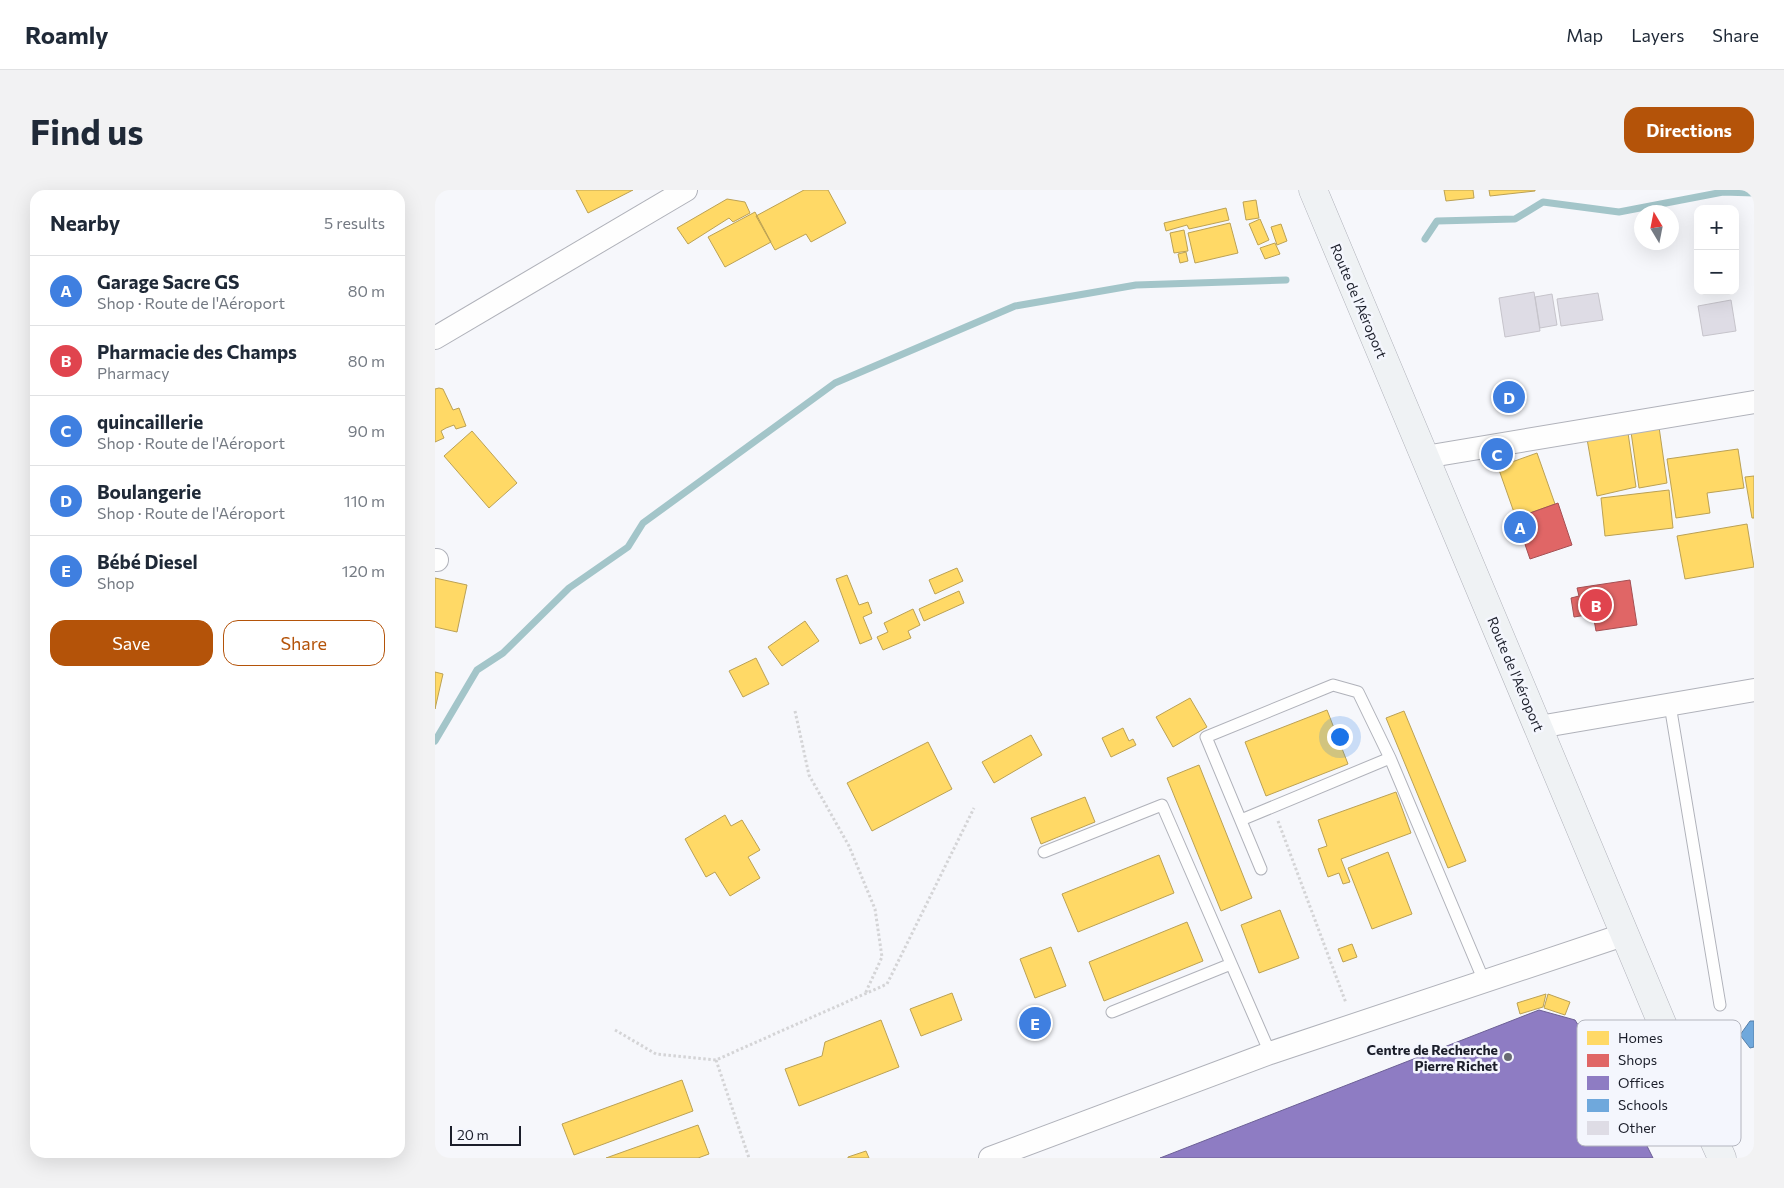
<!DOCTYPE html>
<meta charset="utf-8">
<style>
:root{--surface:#fff;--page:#f2f2f3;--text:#1f2937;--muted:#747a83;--line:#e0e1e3;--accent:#b45309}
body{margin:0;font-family:Commissioner,sans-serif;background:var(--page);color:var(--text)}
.controls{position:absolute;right:15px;top:15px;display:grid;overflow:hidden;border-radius:10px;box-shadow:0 5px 20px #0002}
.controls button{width:45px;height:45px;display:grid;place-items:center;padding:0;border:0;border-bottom:1px solid var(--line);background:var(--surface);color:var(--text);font:25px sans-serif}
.compass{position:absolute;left:1199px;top:15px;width:45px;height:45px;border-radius:50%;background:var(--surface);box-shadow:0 5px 20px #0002;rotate:350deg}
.scale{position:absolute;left:15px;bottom:12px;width:71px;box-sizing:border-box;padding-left:5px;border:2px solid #1b1e2a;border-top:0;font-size:14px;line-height:18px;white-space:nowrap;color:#1b1e2a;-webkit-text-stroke:4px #f4f6fd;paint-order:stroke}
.you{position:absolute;left:904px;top:546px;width:18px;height:18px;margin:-12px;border:4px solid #fff;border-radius:50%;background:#1a73e8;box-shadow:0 0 0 8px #1a73e833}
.badge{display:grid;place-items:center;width:32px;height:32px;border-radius:50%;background:var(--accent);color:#fff;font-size:16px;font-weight:700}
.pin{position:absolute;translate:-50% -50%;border:2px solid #fff;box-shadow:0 1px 5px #0006}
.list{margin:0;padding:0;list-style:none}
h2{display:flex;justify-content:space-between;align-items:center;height:65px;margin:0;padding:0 20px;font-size:21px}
h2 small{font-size:16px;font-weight:400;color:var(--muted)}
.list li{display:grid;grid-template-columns:32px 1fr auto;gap:15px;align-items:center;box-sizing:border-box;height:70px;padding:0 20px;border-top:1px solid var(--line)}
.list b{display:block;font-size:19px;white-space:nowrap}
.list p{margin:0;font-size:16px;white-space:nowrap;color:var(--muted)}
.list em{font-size:16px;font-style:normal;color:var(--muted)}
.actions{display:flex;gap:10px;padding:15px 20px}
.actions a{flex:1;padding:11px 0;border:1px solid var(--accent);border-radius:15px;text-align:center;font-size:18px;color:var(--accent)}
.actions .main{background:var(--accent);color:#fff}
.map{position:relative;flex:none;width:1319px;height:968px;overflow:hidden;border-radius:15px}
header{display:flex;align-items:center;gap:30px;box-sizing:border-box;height:70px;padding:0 25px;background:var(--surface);border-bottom:1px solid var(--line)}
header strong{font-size:24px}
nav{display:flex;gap:28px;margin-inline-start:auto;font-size:18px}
.intro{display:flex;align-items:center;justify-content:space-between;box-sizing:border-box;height:120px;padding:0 30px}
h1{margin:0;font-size:35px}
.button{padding:12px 22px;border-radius:15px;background:var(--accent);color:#fff;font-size:18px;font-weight:700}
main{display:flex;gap:30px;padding:0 30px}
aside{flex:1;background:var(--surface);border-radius:15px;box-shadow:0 5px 20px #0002}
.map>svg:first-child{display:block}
</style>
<header>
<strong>Roamly</strong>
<nav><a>Map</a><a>Layers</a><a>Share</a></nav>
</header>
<div class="intro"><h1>Find us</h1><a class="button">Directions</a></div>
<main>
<aside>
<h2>Nearby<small>5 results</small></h2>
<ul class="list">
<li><span class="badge" style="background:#3f7fe0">A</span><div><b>Garage Sacre GS</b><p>Shop · Route de l'Aéroport</p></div><em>80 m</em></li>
<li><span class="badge" style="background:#e0444e">B</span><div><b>Pharmacie des Champs</b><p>Pharmacy</p></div><em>80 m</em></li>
<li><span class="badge" style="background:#3f7fe0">C</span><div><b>quincaillerie</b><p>Shop · Route de l'Aéroport</p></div><em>90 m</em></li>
<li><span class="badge" style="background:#3f7fe0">D</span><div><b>Boulangerie</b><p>Shop · Route de l'Aéroport</p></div><em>110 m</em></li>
<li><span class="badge" style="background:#3f7fe0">E</span><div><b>Bébé Diesel</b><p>Shop</p></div><em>120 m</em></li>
</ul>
<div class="actions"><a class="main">Save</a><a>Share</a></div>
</aside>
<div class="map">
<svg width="1319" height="968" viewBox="0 0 1319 968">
<rect width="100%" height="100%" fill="#f6f7fb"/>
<path fill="#ffd966" stroke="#bba154" d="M141 0H198L153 23Z
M369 0H393L411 33 376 52 371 44 340 60 321 26Z
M1009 0H1038L1039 8 1011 11Z
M1054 0H1100V1L1055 6Z
M292 9 310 12 315 23 298 32 294 28 253 54 242 38Z
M821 10 824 28 811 30 808 12Z
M791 18 794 30 754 39 752 35 731 41 729 33Z
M320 22 336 52 290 77 273 47Z
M825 29 834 50 823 55 814 34Z
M795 33 803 63 760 73 753 43Z
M846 34 852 51 842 55 836 37Z
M749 40 753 61 739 63 735 43Z
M840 53 845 64 830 69 825 58Z
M751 62 753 71 745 73 743 64Z
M4 198 8 199 18 220 24 218 31 236 21 239 19 235 11 238 6 241 9 248 0 252V199Z
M1224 237 1232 293 1204 298 1196 242Z
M37 241 82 293 54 318 9 266Z
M1193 243 1201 297 1162 306 1152 249Z
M1303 259 1309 298 1272 303 1275 323 1241 328 1232 269Z
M1102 263 1120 314 1081 328 1063 277Z
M1319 286V328H1317L1310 287Z
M1234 300 1238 338 1170 346 1166 308Z
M1312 334 1319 377 1250 389 1242 346Z
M522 378 528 391 500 404 494 390Z
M412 385 424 415 433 412 437 423 428 427 437 449 425 454 401 389Z
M0 388 32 395 22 442 0 437Z
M524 401 529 413 489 431 484 419Z
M478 419 485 435 473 441 476 448 448 460 442 447 453 442 449 433Z
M370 431 384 451 347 476 333 457Z
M321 468 334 494 308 507 294 481Z
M0 482 8 484 0 519Z
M755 508 772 537 738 557 721 527Z
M892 520 913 574 831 606 810 552Z
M969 521 1031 671 1013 678 951 528Z
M688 538 694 551 698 549 701 555 676 567 667 548Z
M596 545 607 565 559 593 547 572Z
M493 552 517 599 437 641 412 593Z
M764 575 817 708 786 721 732 588Z
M961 602 976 643 906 669 915 692 908 694 904 683 893 687 883 659 892 656 883 630Z
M650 607 660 632 606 654 596 628Z
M290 625 296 636 307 630 325 660 313 667 325 688 295 706 280 682 271 687 250 649Z
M953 662 977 724 937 739 913 678Z
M724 665 739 703 643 742 627 704Z
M845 720 864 768 824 783 806 735Z
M752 732 768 771 669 811 654 772Z
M917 754 922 767 908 772 903 759Z
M616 757 631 796 600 808 585 769Z
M517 803 527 830 486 846 475 819Z
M1111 804 1108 817 1085 824 1082 813Z
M1113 804 1135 812 1130 825 1109 818Z
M446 830 464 877 364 916 350 879 387 866 390 852Z
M247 890 258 921 139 965 127 934Z
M263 935 274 964 263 968H171Z
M990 940 996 949 977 961 971 952Z
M431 961 434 968H413V967Z"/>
<path fill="#e06666" stroke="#a55054" d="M1123 313 1137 355 1095 369 1081 328Z
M1195 390 1202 435 1161 441 1158 424 1139 427 1136 408 1144 406 1142 398Z
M999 947 1011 968H979L975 962Z"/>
<path fill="#8e7cc3" stroke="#6c6095" d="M1104 820 1140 830 1186 904 1218 968H725Z"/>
<path fill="#6fa8dc" stroke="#567fa7" d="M1315 831H1319V857L1315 858 1305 845Z"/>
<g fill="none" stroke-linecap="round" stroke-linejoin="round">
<path stroke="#a3c5c9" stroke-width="7" d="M990 49 1002 31 1080 29 1108 12 1184 22 1288 2 1319 3
M0 551 42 480 68 463 134 398 193 357 208 333 400 193 580 116 701 95 851 90"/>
</g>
<path fill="#dedce5" stroke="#c6c4cb" d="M1099 102 1105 141 1070 147 1064 108Z
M1163 103 1168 130 1126 136 1122 109Z
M1117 104 1122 135 1105 138 1100 107Z
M1296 110 1301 141 1268 146 1263 116Z"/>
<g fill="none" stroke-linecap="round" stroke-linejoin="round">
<defs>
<path id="lane" d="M1235 515 1285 815
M806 630 955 568
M609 662 727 615 835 863
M826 679 771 547 898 495 923 502 955 568 1049 791
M677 822 796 774"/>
<path id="street" d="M0 148 251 0
M990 267 1319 212
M0 370H2
M1104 537 1319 500
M555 968 835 863 1191 744"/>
<path id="secondary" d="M878 0 1239 862 1287 968"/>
</defs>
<use href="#lane" stroke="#b0b2ba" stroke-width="13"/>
<use href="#street" stroke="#b0b2ba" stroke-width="24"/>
<use href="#secondary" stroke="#b0b2ba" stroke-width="29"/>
<path stroke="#d4d4d6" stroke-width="3" stroke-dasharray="2.5 2.5" stroke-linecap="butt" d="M360 521 374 585 414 656 440 719 447 767 430 804
M843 631 911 813
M180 840 221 864 281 870 452 794 539 618
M281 870 314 968"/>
<use href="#lane" stroke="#fefefe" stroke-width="11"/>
<use href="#street" stroke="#fefefe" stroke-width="22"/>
<use href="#secondary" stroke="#eff2f4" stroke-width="28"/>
</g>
<circle fill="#686a73" stroke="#f4f6fd" stroke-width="2" cx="1073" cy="867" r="5"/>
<g text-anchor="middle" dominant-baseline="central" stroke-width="5" stroke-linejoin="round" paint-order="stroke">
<g font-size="14" fill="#1b1e2a" stroke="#f4f6fd">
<text transform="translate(924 111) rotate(67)">Route de l'Aéroport</text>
<text transform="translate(1081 484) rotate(67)">Route de l'Aéroport</text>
</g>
<g font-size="14" font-weight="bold" fill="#1b1e2a" stroke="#f4f6fd" text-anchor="end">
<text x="1063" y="859">Centre de Recherche<tspan x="1063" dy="16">Pierre Richet</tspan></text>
</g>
</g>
<rect x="1142" y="830" width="164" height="126" rx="8" fill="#f4f6fd" stroke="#b3b5be" stroke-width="1"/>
<rect x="1152" y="841" width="22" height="14" fill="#ffd966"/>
<rect x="1152" y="864" width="22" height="13" fill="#e06666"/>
<rect x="1152" y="886" width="22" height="14" fill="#8e7cc3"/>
<rect x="1152" y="909" width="22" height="13" fill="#6fa8dc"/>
<rect x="1152" y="931" width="22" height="14" fill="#dedce5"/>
<g font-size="14" fill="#1b1e2a">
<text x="1183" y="853">Homes</text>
<text x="1183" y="875">Shops</text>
<text x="1183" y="898">Offices</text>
<text x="1183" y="920">Schools</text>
<text x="1183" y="943">Other</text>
</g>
</svg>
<div class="controls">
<button>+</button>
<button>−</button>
</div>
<svg class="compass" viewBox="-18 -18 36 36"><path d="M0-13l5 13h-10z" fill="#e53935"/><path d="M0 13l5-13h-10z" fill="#747a83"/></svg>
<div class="scale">20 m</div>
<div class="you"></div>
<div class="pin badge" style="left:1085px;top:337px;background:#3f7fe0">A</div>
<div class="pin badge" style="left:1161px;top:415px;background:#e0444e">B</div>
<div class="pin badge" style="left:1062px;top:264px;background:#3f7fe0">C</div>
<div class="pin badge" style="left:1074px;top:207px;background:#3f7fe0">D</div>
<div class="pin badge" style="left:600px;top:833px;background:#3f7fe0">E</div>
</div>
</main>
